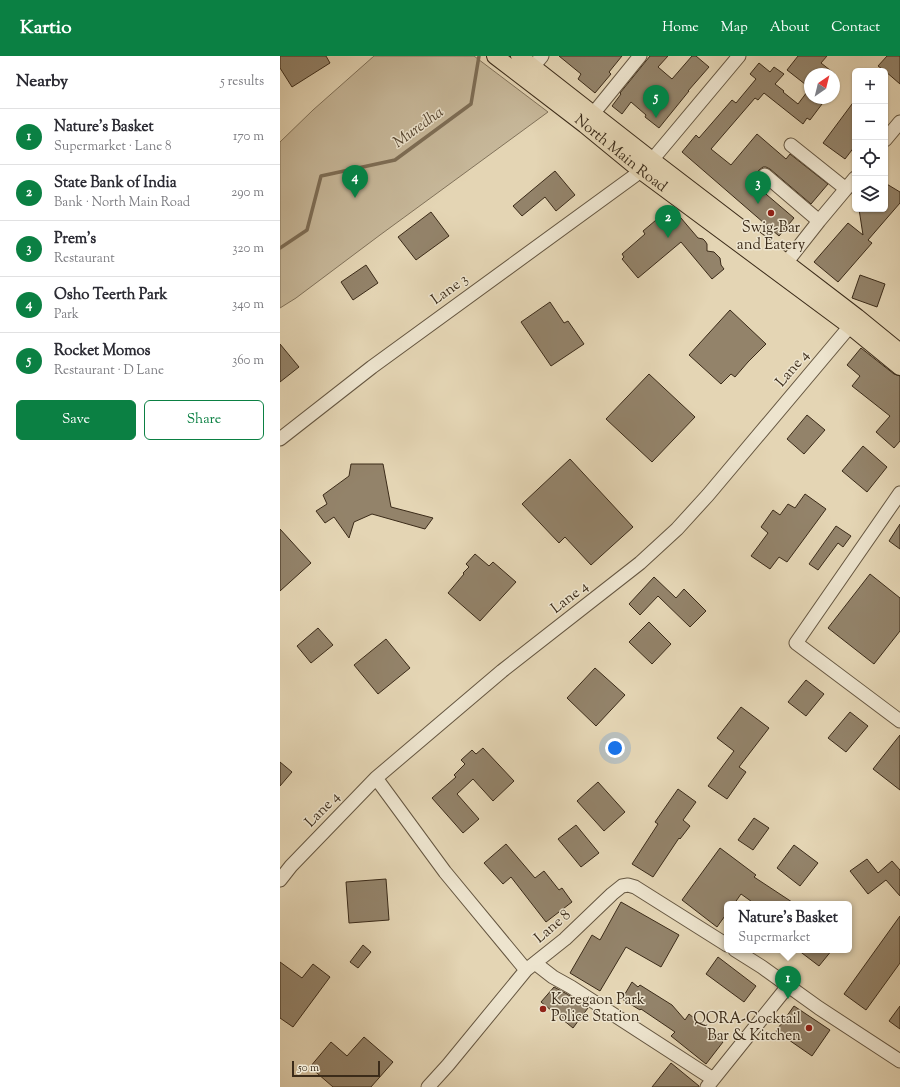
<!DOCTYPE html>
<meta charset="utf-8">
<style>
:root{--surface:#fff;--page:#f2f2f3;--text:#2b2b33;--muted:#7c7c81;--line:#e1e1e2;--accent:#0b8043}
body{margin:0;font-family:"Sorts Mill Goudy",serif;background:var(--page);color:var(--text)}
.controls{position:absolute;right:12px;top:12px;display:grid;overflow:hidden;border-radius:6px;box-shadow:0 1px 3px #0004}
.controls button{width:36px;height:36px;display:grid;place-items:center;padding:0;border:0;border-bottom:1px solid var(--line);background:var(--surface);color:var(--text);font:20px sans-serif}
.compass{position:absolute;left:524px;top:12px;width:36px;height:36px;border-radius:50%;background:var(--surface);box-shadow:0 1px 3px #0004;rotate:35deg}
.scale{position:absolute;left:12px;bottom:10px;width:88px;box-sizing:border-box;padding-left:4px;border:2px solid #3b2b19;border-top:0;font-size:11px;line-height:14px;white-space:nowrap;color:#3b2b19;-webkit-text-stroke:3px #ede4ce;paint-order:stroke}
.you{position:absolute;left:335px;top:692px;width:14px;height:14px;margin:-10px;border:3px solid #fff;border-radius:50%;background:#1a73e8;box-shadow:0 0 0 6px #1a73e833}
.badge{display:grid;place-items:center;width:26px;height:26px;border-radius:50%;background:var(--accent);color:#fff;font-size:13px;font-weight:700}
.pin{position:absolute;translate:-50% -33px;filter:drop-shadow(0 1px 2px #0008)}
.pin::after{content:'';position:absolute;top:21px;width:14px;height:12px;background:inherit;clip-path:polygon(0 0,100% 0,50% 100%)}
.popup{position:absolute;left:444px;top:845px;width:128px;height:52px;box-sizing:border-box;display:grid;place-content:center;border-radius:6px;background:var(--surface);filter:drop-shadow(0 1px 3px #0005);font-size:13px;white-space:nowrap;color:var(--muted)}
.popup b{font-size:15px;color:var(--text)}
.popup::after{content:'';position:absolute;left:50%;top:100%;margin-left:-8px;border:8px solid transparent;border-top-color:var(--surface)}
.list{margin:0;padding:0;list-style:none}
h2{display:flex;justify-content:space-between;align-items:center;height:52px;margin:0;padding:0 16px;font-size:17px}
h2 small{font-size:13px;font-weight:400;color:var(--muted)}
.list li{display:grid;grid-template-columns:26px 1fr auto;gap:12px;align-items:center;box-sizing:border-box;height:56px;padding:0 16px;border-top:1px solid var(--line)}
.list b{display:block;font-size:15px;white-space:nowrap}
.list p{margin:0;font-size:13px;white-space:nowrap;color:var(--muted)}
.list em{font-size:13px;font-style:normal;color:var(--muted)}
.actions{display:flex;gap:8px;padding:12px 16px}
.actions a{flex:1;padding:9px 0;border:1px solid var(--accent);border-radius:6px;text-align:center;font-size:14px;color:var(--accent)}
.actions .main{background:var(--accent);color:#fff}
.icon{flex:none;width:22px;height:22px;fill:none;stroke:currentColor;stroke-width:2;stroke-linecap:round;stroke-linejoin:round}
.map{position:relative;flex:none;width:620px;height:1031px;overflow:hidden}
header{display:flex;align-items:center;gap:24px;box-sizing:border-box;height:56px;padding:0 20px;background:var(--accent);color:#fff}
header strong{font-size:19px}
nav{display:flex;gap:22px;margin-inline-start:auto;font-size:14px}
main{display:flex}
aside{flex:1;background:var(--surface)}
.map>svg:first-child{display:block}
</style>
<header>
<strong>Kartio</strong>
<nav><a>Home</a><a>Map</a><a>About</a><a>Contact</a></nav>
</header>
<main>
<aside>
<h2>Nearby<small>5 results</small></h2>
<ul class="list">
<li><span class="badge">1</span><div><b>Nature's Basket</b><p>Supermarket · Lane 8</p></div><em>170 m</em></li>
<li><span class="badge">2</span><div><b>State Bank of India</b><p>Bank · North Main Road</p></div><em>290 m</em></li>
<li><span class="badge">3</span><div><b>Prem's</b><p>Restaurant</p></div><em>320 m</em></li>
<li><span class="badge">4</span><div><b>Osho Teerth Park</b><p>Park</p></div><em>340 m</em></li>
<li><span class="badge">5</span><div><b>Rocket Momos</b><p>Restaurant · D Lane</p></div><em>360 m</em></li>
</ul>
<div class="actions"><a class="main">Save</a><a>Share</a></div>
</aside>
<div class="map">
<svg width="620" height="1031" viewBox="0 0 620 1031">
<rect width="100%" height="100%" fill="#e4d5b4"/>
<filter id="stains"><feTurbulence type="fractalNoise" baseFrequency=".005" numOctaves="4"/><feColorMatrix values="0 0 0 0 .2 0 0 0 0 .09 0 0 0 0 .02 0 0 0 .5 -.17"/></filter>
<radialGradient id="worn" r=".72"><stop offset=".6" stop-color="#630" stop-opacity="0"/><stop offset="1" stop-color="#630" stop-opacity=".3"/></radialGradient>
<path fill="#c7b89a" stroke="#81725a" d="M94 0H194L268 56 100 179 16 242 0 252V86L33 54Z"/>
<g fill="none" stroke-linecap="round" stroke-linejoin="round">
<path stroke="#7e6e56" stroke-width="3.5" d="M0 192 27 174 41 120 115 104 191 48 199 0"/>
</g>
<path fill="#93836a" stroke="#3b2b19" d="M0 0H46L50 7 12 31 0 12Z
M279 0H342L329 16 331 18 315 37 298 23 301 18Z
M370 0H388L378 11 392 23 412 0H416L429 11 408 35H409L379 72 365 61 366 59 351 46 342 58 332 50 341 38 340 37Z
M518 0H547L541 7 555 18H530V32L507 14Z
M607 0H620V28L605 15 598 10Z
M479 7 490 16 494 11 504 18 495 28 504 35 503 36 518 48 527 36 530 39V42H534L542 48 530 64 527 62 523 68 484 37 478 44 475 42 431 93 451 109 477 78 506 103 510 98 548 128 531 148 490 113 486 111H483L479 114 477 117V121L473 127 514 162 499 180 402 96 416 79 419 82 452 44 456 47 476 23 470 18Z
M575 44V90L565 103 543 87Z
M275 115 295 139 276 155 265 141 242 160 233 150Z
M605 127 620 136V147L588 184 592 187 558 226 534 206 568 167 583 179 579 153H605Z
M395 155 418 182 423 183 425 185 427 188V195L434 196 440 202 441 209 444 213 432 223 401 186 358 222 342 203 344 201 342 198 365 178 363 175 382 159 385 163Z
M151 156 169 180 136 204 118 181Z
M86 209 98 227 73 244 61 226Z
M580 219 605 228 597 251 572 242Z
M270 246 284 267 288 265 304 288 271 310 241 266Z
M450 254 486 288 468 306 455 321 451 318 441 328 409 299Z
M0 288 19 311 0 326Z
M581 292 614 318 620 320V385L614 392 596 376 610 360 572 330 580 320 567 309Z
M369 318 415 361 372 406 326 363Z
M527 359 545 374 524 398 507 383Z
M583 390 607 411 587 436 562 415Z
M290 403 353 471 311 509 285 481 279 487 242 448Z
M71 408H103L111 451 153 462 145 473 92 458 74 466 69 482 54 461 45 467 36 455 47 448 43 439 69 420Z
M525 438 546 453 507 506 499 501 490 513 471 500 488 477 481 471 493 454 500 459 508 448 515 452Z
M620 468V493L609 485Z
M556 470 571 480 563 491 558 487 538 514 529 508Z
M0 473 31 507 0 535Z
M195 498 209 510 213 506 236 526 200 565 168 537 184 518 183 517 189 511 186 508Z
M590 518 620 542V575L594 608 548 572Z
M374 521 396 542 404 533 426 555 410 571 378 540 360 559 349 548Z
M369 566 391 588 372 608 349 586Z
M38 572 53 589 31 607 17 590Z
M106 583 130 612 98 638 74 609Z
M315 612 345 639 316 670 287 642Z
M526 624 544 638 526 660 508 646Z
M461 651 489 672 459 711 466 716 447 743 428 730 454 695 437 682Z
M570 656 588 670 566 696 548 682Z
M620 679V734L593 713Z
M203 692 234 725 213 745 193 723 177 738 199 763 183 777 152 742 176 721 174 719 185 708 181 704 192 694 196 698Z
M0 706 12 716 0 730Z
M318 726 345 756 324 775 297 745Z
M398 733 416 746 403 764 410 770 400 783 399 782 373 821 352 808 378 768 375 766Z
M474 762 489 772 473 794 458 784Z
M296 769 319 797 301 811 278 783Z
M226 788 255 822 264 815 279 834 282 832 292 846 266 866 231 821 223 828 204 807Z
M514 789 538 807 520 830 497 812Z
M440 792 476 819 474 821 515 848H475L461 838 454 848H447V857L437 871 402 844Z
M587 803 598 817 612 805 620 814V840L606 824 588 838 570 815Z
M106 823 109 864 69 867 66 826Z
M341 846 399 879 381 911 346 891 320 935 290 917 312 879 320 884Z
M620 860V907L586 954 564 938Z
M83 889 91 896 78 912 70 906Z
M518 894H552L539 910Z
M438 901 476 930 464 946 426 918Z
M0 906 22 922 33 908 50 921 13 971 0 962Z
M352 926 358 931 360 929 392 949 405 964 409 958 443 986 426 1008 391 980 395 976 361 953 360 954 342 943Z
M274 931 287 938 308 952 293 972 261 946Z
M514 950 550 974 532 1000 496 975Z
M620 950V973L609 965Z
M84 981 113 1006 91 1031H53L30 1011 51 986 67 1000Z
M391 1007 419 1030V1031H372Z"/>
<g fill="none" stroke-linecap="round" stroke-linejoin="round">
<defs>
<path id="minor" d="M247 18 262 0
M308 64 360 0
M605 84 620 66
M511 89 566 133
M372 104 459 0
M485 119 539 165
M506 207 539 165 575 122
M0 383 92 311 361 115
M620 437 516 587 620 665
M96 722 165 816 246 914
M0 824 11 810 96 722 222 615 360 507 397 473 428 439 576 263
M455 894 482 911 539 952 620 1005
M255 907 273 921 291 931 433 1023
M148 1031 168 1009 246 914 285 883 332 838 342 830 348 829 355 831 447 889
M427 1031 508 930"/>
<g id="major">
<path id="s1" d="M215 0 305 69 361 115 570 270 620 311"/>
<path d="M239 0 372 104 577 261 620 296"/>
</g>
</defs>
<use href="#minor" stroke="#655640" stroke-width="15"/>
<use href="#major" stroke="#3b2b19" stroke-width="18"/>
<use href="#minor" stroke="#ede4ce" stroke-width="13"/>
<use href="#major" stroke="#e4d5b4" stroke-width="16"/>
</g>
<g fill="#8f2418" stroke="#ede4ce" stroke-width="1.5">
<circle cx="491" cy="157" r="4"/>
<circle cx="263" cy="953" r="4"/>
<circle cx="529" cy="972" r="4"/>
</g>
<g text-anchor="middle" dominant-baseline="central" stroke-width="3" stroke-linejoin="round" paint-order="stroke">
<g font-size="15" fill="#3b2b19" stroke="#ede4ce">
<text stroke="none"><textPath href="#s1" startOffset="159">North Main Road</textPath></text>
<text transform="translate(170 234) rotate(-36)">Lane 3</text>
<text transform="translate(513 313) rotate(-50)">Lane 4</text>
<text transform="translate(290 542) rotate(-38)">Lane 4</text>
<text transform="translate(43 754) rotate(-46)">Lane 4</text>
<text transform="translate(273 871) rotate(-41)">Lane 8</text>
</g>
<g font-size="15" fill="#3b2b19" stroke="#ede4ce">
<text x="491" y="172">Swig-Bar<tspan x="491" dy="17">and Eatery</tspan></text>
<text x="271" y="944" text-anchor="start">Koregaon Park<tspan x="271" dy="17">Police Station</tspan></text>
<text x="521" y="963" text-anchor="end">QORA-Cocktail<tspan x="521" dy="17">Bar &amp; Kitchen</tspan></text>
</g>
<g font-size="16" font-style="italic" fill="#574732" stroke="#ede4ce">
<text transform="translate(139 72) rotate(-36)">Muredha</text>
</g>
</g>
<rect width="100%" height="100%" filter="url(#stains)"/>
<rect width="100%" height="100%" fill="url(#worn)"/>
</svg>
<div class="controls">
<button>+</button>
<button>−</button>
<button><svg class="icon" aria-label="locate" viewBox="0 0 24 24"><circle cx="12" cy="12" r="6"/><path d="M12 2v4M12 18v4M2 12h4M18 12h4"/></svg></button>
<button><svg class="icon" aria-label="layers" viewBox="0 0 24 24"><path d="M12 4l9 5-9 5-9-5zM3 14l9 5 9-5"/></svg></button>
</div>
<svg class="compass" viewBox="-18 -18 36 36"><path d="M0-13l5 13h-10z" fill="#e53935"/><path d="M0 13l5-13h-10z" fill="#7c7c81"/></svg>
<div class="scale">50 m</div>
<div class="you"></div>
<div class="pin badge" style="left:508px;top:943px">1</div>
<div class="popup"><b>Nature's Basket</b>Supermarket</div>
<div class="pin badge" style="left:388px;top:182px">2</div>
<div class="pin badge" style="left:478px;top:148px">3</div>
<div class="pin badge" style="left:75px;top:142px">4</div>
<div class="pin badge" style="left:376px;top:62px">5</div>
</div>
</main>
